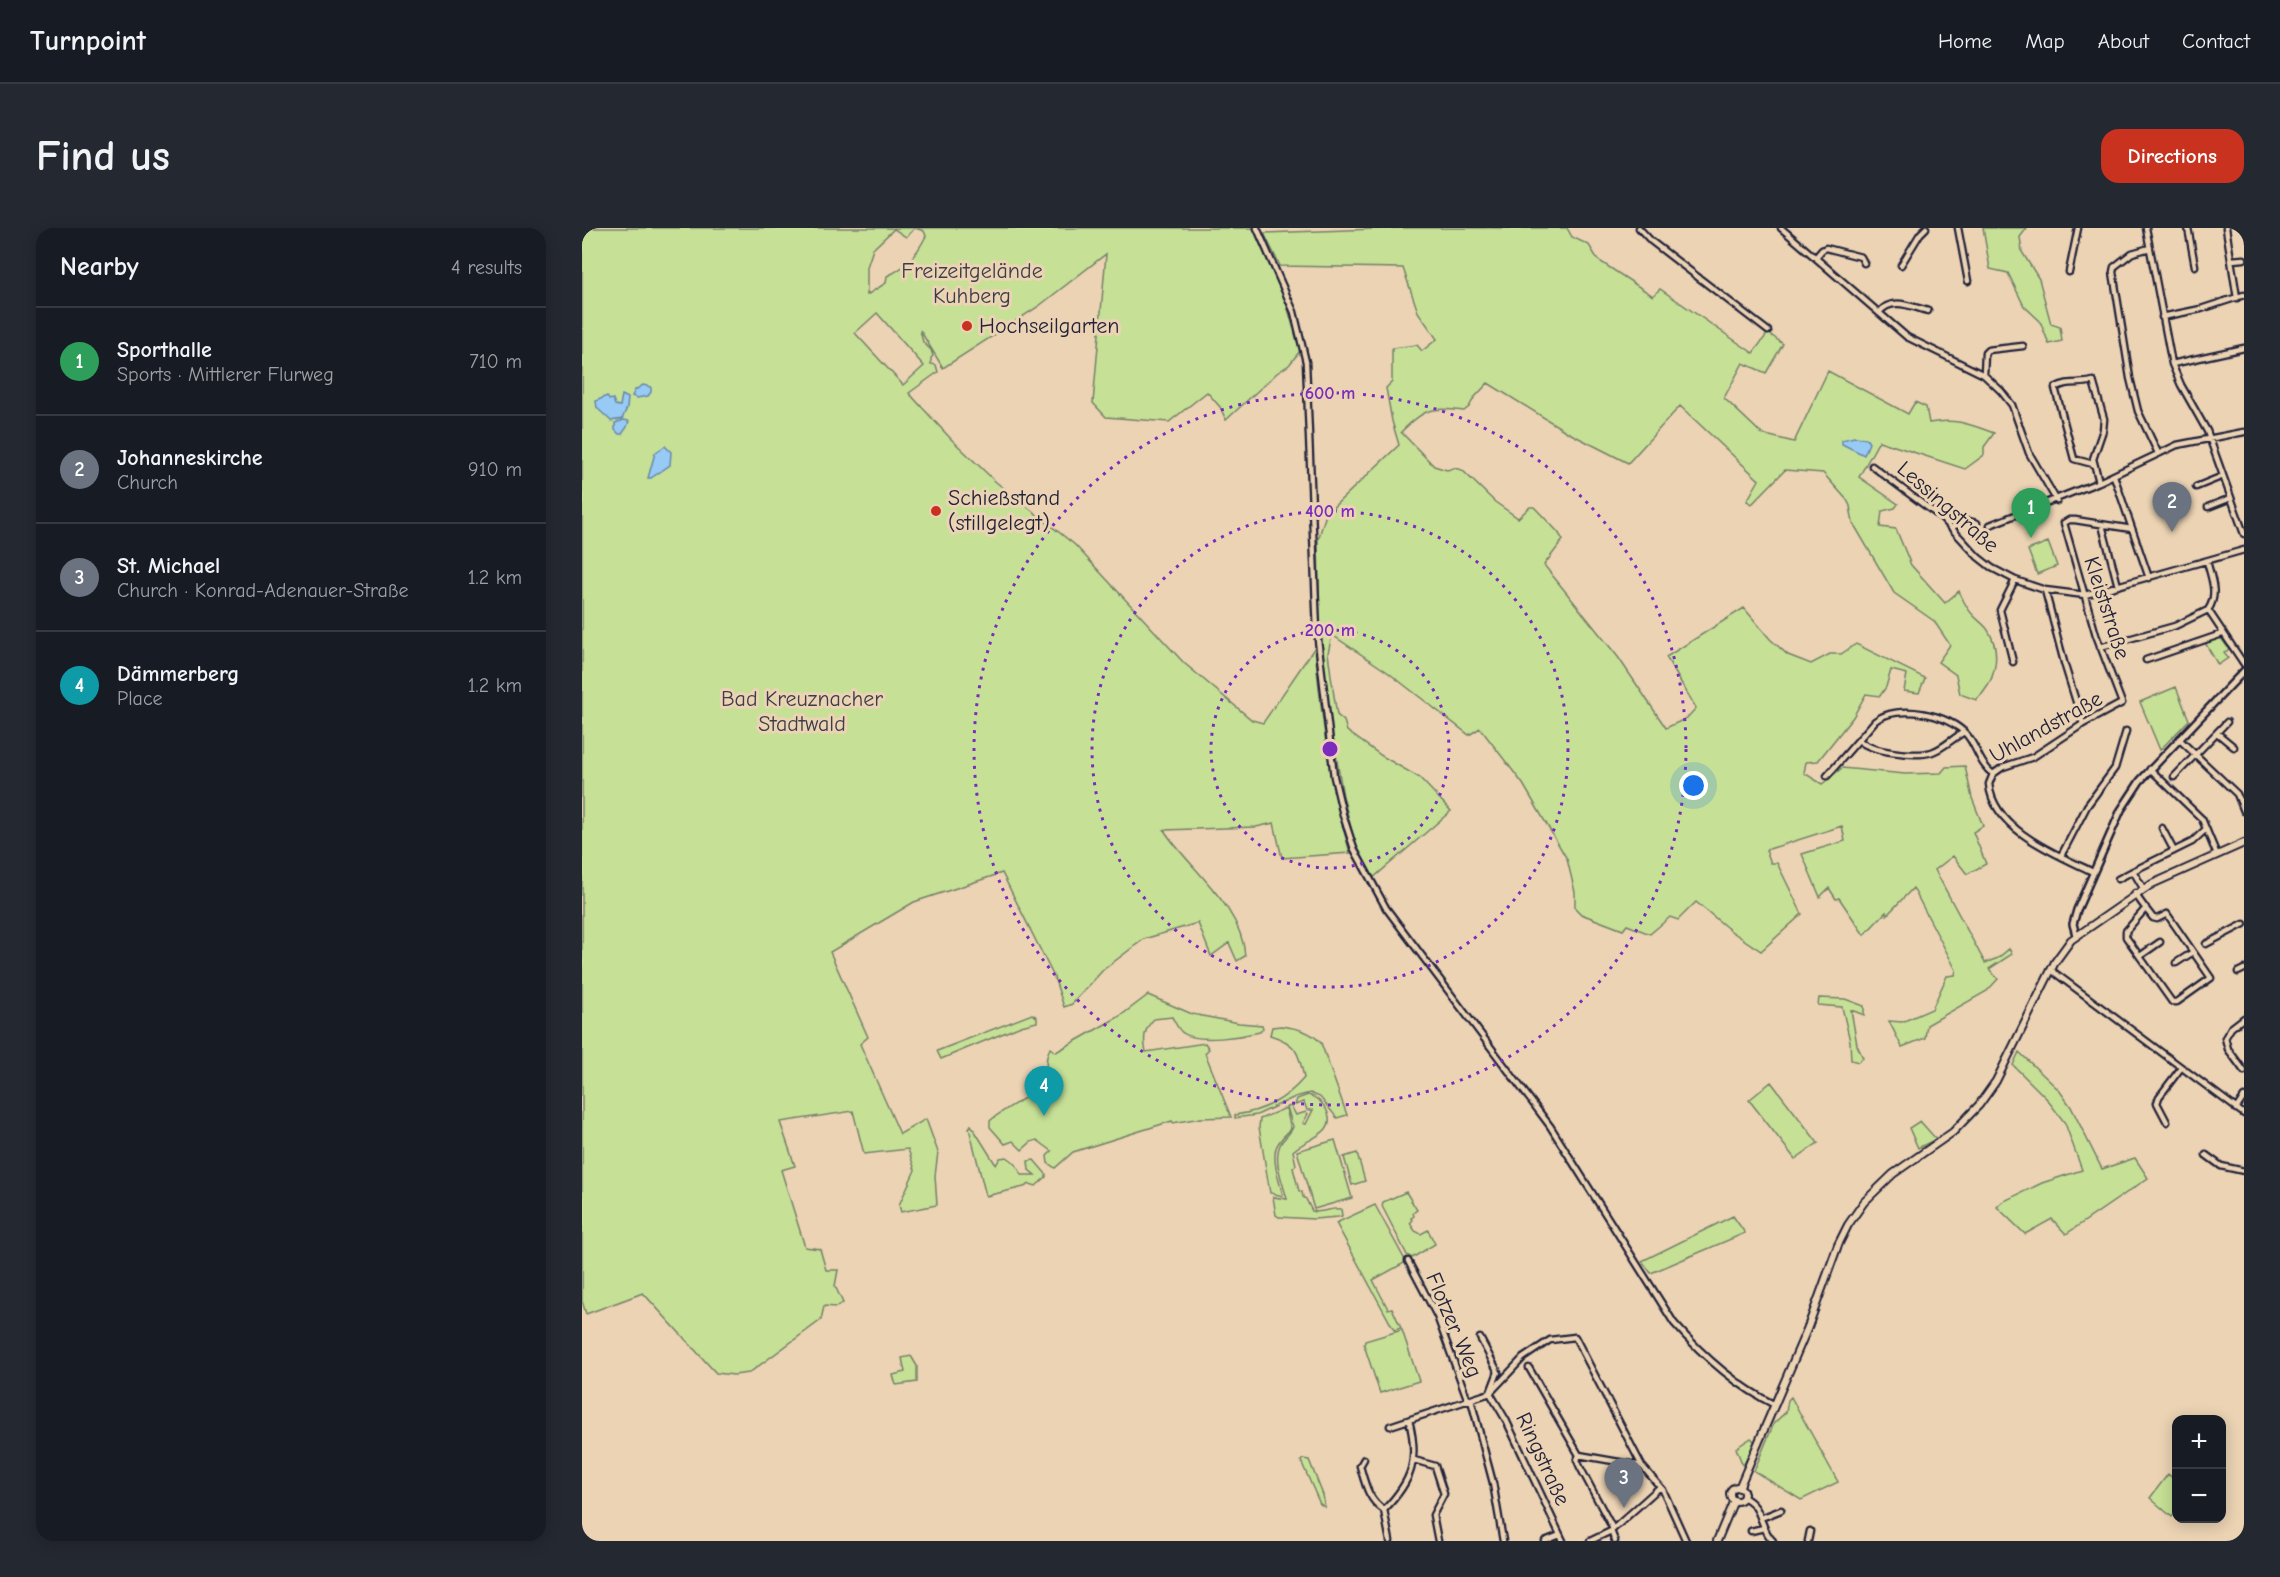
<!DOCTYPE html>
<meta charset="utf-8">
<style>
:root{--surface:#171b24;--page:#242831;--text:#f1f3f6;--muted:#9ea1a6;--line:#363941;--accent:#c8321e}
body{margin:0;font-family:"Comic Neue",sans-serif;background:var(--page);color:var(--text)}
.controls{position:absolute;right:18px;bottom:18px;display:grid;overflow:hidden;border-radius:12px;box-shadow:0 3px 15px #0003}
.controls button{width:54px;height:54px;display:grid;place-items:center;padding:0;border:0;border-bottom:2px solid var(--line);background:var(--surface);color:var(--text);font:30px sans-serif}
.you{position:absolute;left:1112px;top:558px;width:21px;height:21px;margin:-15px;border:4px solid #fff;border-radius:50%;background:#1a73e8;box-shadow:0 0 0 9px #1a73e833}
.badge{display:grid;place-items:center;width:39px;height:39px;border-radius:50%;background:var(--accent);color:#fff;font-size:20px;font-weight:700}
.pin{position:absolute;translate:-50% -50px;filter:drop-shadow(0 2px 3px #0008)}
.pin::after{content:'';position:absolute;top:32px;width:21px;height:18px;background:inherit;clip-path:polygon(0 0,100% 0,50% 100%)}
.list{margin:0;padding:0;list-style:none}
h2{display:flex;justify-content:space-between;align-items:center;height:78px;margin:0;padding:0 24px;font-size:26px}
h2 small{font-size:20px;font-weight:400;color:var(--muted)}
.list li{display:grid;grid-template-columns:39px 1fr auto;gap:18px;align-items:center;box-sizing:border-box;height:108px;padding:0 24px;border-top:2px solid var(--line)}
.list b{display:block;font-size:22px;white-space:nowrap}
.list p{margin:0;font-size:20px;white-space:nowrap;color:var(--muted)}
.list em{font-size:20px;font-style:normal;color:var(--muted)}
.map{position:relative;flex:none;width:1662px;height:1313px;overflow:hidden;border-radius:18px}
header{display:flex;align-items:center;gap:36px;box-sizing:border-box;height:84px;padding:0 30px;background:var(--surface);border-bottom:2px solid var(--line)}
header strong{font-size:28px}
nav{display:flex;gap:33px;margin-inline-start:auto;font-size:21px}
.intro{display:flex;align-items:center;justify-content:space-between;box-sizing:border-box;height:144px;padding:0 36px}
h1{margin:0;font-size:42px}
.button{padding:15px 27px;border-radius:18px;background:var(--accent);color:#fff;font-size:21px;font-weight:700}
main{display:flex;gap:36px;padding:0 36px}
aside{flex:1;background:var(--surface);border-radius:18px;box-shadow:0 3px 15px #0003}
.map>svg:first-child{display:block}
</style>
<header>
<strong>Turnpoint</strong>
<nav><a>Home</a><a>Map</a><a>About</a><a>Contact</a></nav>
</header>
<div class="intro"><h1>Find us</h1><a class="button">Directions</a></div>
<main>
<aside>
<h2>Nearby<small>4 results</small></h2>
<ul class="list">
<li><span class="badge" style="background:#2e9e5b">1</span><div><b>Sporthalle</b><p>Sports · Mittlerer Flurweg</p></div><em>710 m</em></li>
<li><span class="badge" style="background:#6b7280">2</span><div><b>Johanneskirche</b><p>Church</p></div><em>910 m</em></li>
<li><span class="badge" style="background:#6b7280">3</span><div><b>St. Michael</b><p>Church · Konrad-Adenauer-Straße</p></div><em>1.2 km</em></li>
<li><span class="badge" style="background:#0f9aa8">4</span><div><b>Dämmerberg</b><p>Place</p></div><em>1.2 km</em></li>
</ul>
</aside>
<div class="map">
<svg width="1662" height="1313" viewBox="0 0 1662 1313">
<rect width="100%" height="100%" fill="#ebd3b3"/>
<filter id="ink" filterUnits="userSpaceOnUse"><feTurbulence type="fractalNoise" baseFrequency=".0167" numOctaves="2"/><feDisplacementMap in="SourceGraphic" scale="12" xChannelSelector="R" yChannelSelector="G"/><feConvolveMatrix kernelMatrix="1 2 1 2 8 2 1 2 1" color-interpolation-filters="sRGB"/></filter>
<g filter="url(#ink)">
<path fill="#c6e096" stroke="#748168" stroke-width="1.5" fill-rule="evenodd" d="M0 0H671L704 74 718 123 707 137 695 145 644 192 638 179 625 164 587 194 524 189 511 175 524 26 457 78 361 140 338 102 341 114 349 122 351 128 349 130V136L354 137 356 144 327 165 369 211 414 254 493 317 602 435 670 492 681 495 733 419C739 489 748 557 768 625L700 630 692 595 674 599 582 602C607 641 660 678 663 728L655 733 647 715 629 728 616 695 562 711 521 742 490 776 482 779 472 749 420 645 332 674 248 724 286 809 278 816 318 906 344 891 356 924 353 948 355 977 319 984 317 977 333 942 326 921 282 926 271 883 198 894 213 938 199 942 223 1019 238 1021 244 1042H256L253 1058 261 1075 254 1079 242 1078 239 1092 167 1145 152 1147 134 1145 61 1065 4 1086 0 1073ZM333 0 342 3 344 8C335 26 324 40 305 48L304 55 285 67V39L291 21 312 1 324 9ZM295 85 342 138 321 157 273 105Z
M822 0H985L990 9 1007 17 1016 32 1071 68 1078 61 1171 125 1186 105 1201 116 1184 145 1161 135 1142 170 1180 206 1212 214 1246 143 1326 186 1333 174 1344 179 1347 195C1374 190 1387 196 1412 205L1402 219V227L1383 241 1297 213 1277 249 1316 276 1313 280 1300 283 1298 299 1314 301 1329 337 1363 375 1377 363C1381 372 1384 380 1391 387 1396 393 1404 397 1407 404 1420 426 1413 456 1394 472L1378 466 1374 447 1356 434 1368 417 1352 393 1312 365 1271 295 1268 278 1265 272 1241 245 1203 242 1170 276 1165 273 1177 252 1098 178 1046 235 985 204 906 155 892 170 887 179 882 183C849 179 843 180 819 204L852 238 865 242 872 240 880 242 913 274 936 290 948 279H952L976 304 981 312 962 337 1036 429 1084 500 1105 490 1114 480 1084 429 1162 380 1188 411 1206 427 1229 436 1248 426H1259L1274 416 1343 450 1337 465 1322 463 1325 446 1309 442 1304 459 1298 468 1284 466 1271 489 1236 533 1224 534 1222 545 1240 556 1260 540 1323 546 1359 545 1364 539 1383 538 1390 570 1401 598 1391 604 1404 636 1385 646 1371 628 1353 642 1403 735 1416 730 1427 721 1430 726 1407 741 1416 751 1405 763 1345 797 1343 810 1320 819 1307 793 1320 794 1350 781 1365 748 1373 747 1374 742 1331 660 1305 687 1304 684 1282 707 1257 670 1254 671 1247 660 1238 669 1220 626 1263 613 1260 598 1184 622 1189 635H1195L1220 686 1179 723 1149 703 1114 674 1096 692 1088 689 1068 706 1045 697 1041 702 999 686 993 680V664L985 631 941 556 898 500 887 507 804 443 750 407 746 425 750 455 755 487 762 493 765 503 800 528 838 550 869 583 791 650 772 612 761 568 749 497 738 408 736 312 744 286 817 217 810 193 804 160 810 154V120L835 117 840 123 855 111 836 84 821 40 698 38 682 5Z
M1401 0H1445L1438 9 1440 24 1457 51 1469 96 1478 99 1480 113 1467 116 1458 93 1442 78 1426 45 1408 41Z
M1466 314 1475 338 1455 346 1446 322Z
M1638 409 1647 421 1642 425 1646 430 1636 437 1622 413Z
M1594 459 1607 492 1578 522 1558 474Z
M566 767 610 786 657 795 680 797 681 800 678 804C661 808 616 816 601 805 596 802 593 794 590 789L572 791C562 801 561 810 564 824L623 815 627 821 623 825 649 889 618 890 591 895 590 893 491 924 473 940 466 935 465 928 470 923 455 912 449 914 440 922 431 913 423 916 408 899V893C421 880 456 866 463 853 468 843 460 836 468 820L474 824 538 788Z
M1237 770 1263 771 1282 778V787L1269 782 1275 817 1281 830 1276 834 1269 832 1268 813 1260 779 1236 777Z
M450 786 455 789V794L439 798 359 831 355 823Z
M699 798C714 800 729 803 739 815L765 887 755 890 738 869 728 865 713 869 675 887 653 890V887C682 883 703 872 722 850 717 824 714 815 688 807L690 799Z
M1437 824 1477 862 1489 879 1520 941 1553 930 1566 950 1484 1006 1470 991 1443 1006 1415 979 1420 974 1460 955 1500 942 1483 895 1464 870 1431 837Z
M1189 854 1236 915 1213 931 1167 872Z
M726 867C734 869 740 874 744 881 758 906 724 910 711 923L714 937 711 940 717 963 720 964 721 969 724 971 730 983C740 986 749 979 759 981L760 988 756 989 732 991 697 989 694 987 691 969 705 971C701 955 690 931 699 915 703 909 708 906 711 899L705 879 709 878 714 887 724 884 726 886 721 895 724 896 731 882H725L722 874 713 877 715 871Z
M704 880 709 901C704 906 696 913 694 920 690 934 698 955 701 968L688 965 677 899 678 891Z
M1338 893 1354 911 1336 920 1327 900Z
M389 897 414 937 418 930 425 929 433 935 440 947H453L447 942 446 933 452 932 464 946V949L454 958 448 956 442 959 404 968 387 900Z
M753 912 770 970 732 981 715 923Z
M775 925 783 953 770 957 762 929Z
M824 964 835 982 831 985 832 988 829 990 831 992 828 995 833 1003 839 1006 846 1002 853 1016 830 1030 825 1027 800 978 801 974Z
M793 977 824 1034 791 1052 806 1081 810 1080 819 1100 812 1102 754 995Z
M1151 988 1163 1005 1069 1045 1060 1033Z
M820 1102 837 1153 798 1165 782 1117 783 1113Z
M329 1128 335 1138V1154L314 1157 311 1147 323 1144 320 1130Z
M1209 1169 1256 1254 1219 1272 1172 1243 1192 1195 1204 1184 1206 1172Z
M1169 1210 1173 1214 1161 1238 1154 1220Z
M721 1231 727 1232 741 1267 743 1279 738 1276 719 1233Z
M1586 1246 1594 1253V1284L1590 1289 1568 1270Z"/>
<path fill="#97caf4" stroke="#6887aa" stroke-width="1.5" d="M61 157 69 159V164L66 168 55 170 50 168 53 162Z
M40 167 46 170 45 180 40 191 29 193 15 180 14 173 25 168 27 172 31 171 33 177 38 178Z
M42 192 47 193 45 199 40 206H37L33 202V195Z
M1272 209 1284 210 1287 215 1282 227 1260 216V212Z
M83 218 89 224 88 237 69 250H66L73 225Z"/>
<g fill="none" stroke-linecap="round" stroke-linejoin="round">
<defs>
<path id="minor" d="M675 0 712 84 724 134 735 403 752 549 761 587 772 621 804 680 968 898 1092 1095C1120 1127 1155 1158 1193 1177
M1057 0 1069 13 1186 103
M1199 0 1325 109 1402 147 1419 163 1430 177 1447 225 1475 273
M1376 0 1386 53
M1564 0 1590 136 1599 157 1625 203 1662 306
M1606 0 1613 38
M1644 0 1655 70
M1568 20 1550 25 1532 39 1531 44 1548 150 1556 183 1576 225
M1234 29 1240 22 1244 20 1279 29 1282 35
M1649 32 1662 31
M1319 37 1338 6 1344 0
M1487 44 1496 0
M1297 85C1309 68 1330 79 1346 83
M1580 89 1619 81 1662 67
M1590 136 1662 120
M1402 147 1403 125 1406 122 1441 118
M1511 236 1492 231 1473 160C1487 152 1497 157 1511 153L1522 191 1521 202 1511 231 1517 254
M1290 238 1361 291 1396 329 1410 340 1433 352 1463 362 1503 367 1662 322
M1532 248 1567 350
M1614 259 1641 248
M1626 279 1649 270
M1408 297 1517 254 1595 217 1662 204
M1520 297 1536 358
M1369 300 1383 292 1395 295
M1625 333C1629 350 1637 366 1626 382L1662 436
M1463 362 1483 438 1501 496
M1518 419 1593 398 1626 382
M1564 432 1640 406
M1431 434 1418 382 1433 352
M1635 505 1652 519
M1597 511 1655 566 1662 583
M1277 512C1288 524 1334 529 1350 524 1362 520 1371 510 1382 504
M1568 541 1620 591 1635 627
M1245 548 1293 493C1316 475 1367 486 1385 507 1395 519 1398 537 1411 546
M1592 549 1645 494
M1580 600 1592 623
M1479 628 1505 578 1533 540 1544 503
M1511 644C1476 627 1411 602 1407 556L1411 546 1421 539 1451 529 1501 496 1540 475 1514 407 1482 295 1487 292H1493L1550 301
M1536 651 1551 643
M1561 660 1551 643 1610 614 1624 601
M1553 665C1558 674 1565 682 1571 690L1575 691 1585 686 1629 750 1595 774H1590L1544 709V703L1564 680
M1624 716 1662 696
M1558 728 1578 714
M1594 735 1611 724
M1469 742 1662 886
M1656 744 1662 741
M1662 790 1649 800 1643 810 1646 821 1662 843
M1654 881 1662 869
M1585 894 1575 875 1577 869 1599 840
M1624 927 1639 938 1662 943
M826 1033 855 1088 885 1170 889 1172 911 1255 921 1313
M898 1110 916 1144 908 1165 924 1192 981 1313
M947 1140 997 1227 1060 1238
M808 1198 908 1165 941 1130 968 1112 993 1109 1060 1238 1081 1262 1104 1313
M997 1227 995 1232 998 1239 1031 1301
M782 1231 778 1238C783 1255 786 1272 802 1282
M832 1232 853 1238 862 1266 851 1287 856 1313
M1161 1269C1182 1279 1176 1298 1191 1313
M1179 1290 1199 1282
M1029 1303 1033 1313
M1169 1303 1182 1300
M808 1313 802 1282C831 1252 837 1232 827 1192
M963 1313 978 1307
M1008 1313 1029 1303 1078 1259
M1226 1313 1228 1303"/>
<path id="tertiary" d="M1494 707 1491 696 1495 682 1539 582 1558 553 1662 443"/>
<path id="secondary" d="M1148 1266a7 7 0 1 1 14 0a7 7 0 1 1-14 0Z
M1157 1260 1226 1099 1256 1017 1266 997 1282 974 1311 946 1371 904 1397 877 1414 853 1473 734 1489 712 1570 656 1662 615
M1135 1313 1152 1272"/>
</defs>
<use href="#minor" stroke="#22223b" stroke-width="9"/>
<use href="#tertiary" stroke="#22223b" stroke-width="10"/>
<use href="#secondary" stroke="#22223b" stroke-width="10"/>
<use href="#minor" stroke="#ebd3b3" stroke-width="4.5"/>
<use href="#tertiary" stroke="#ebd3b3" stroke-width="5"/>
<use href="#secondary" stroke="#ebd3b3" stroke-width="6"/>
</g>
</g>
<g fill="none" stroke="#7b2cbf" stroke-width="3" stroke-dasharray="3 6">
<circle cx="748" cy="521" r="119"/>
<circle cx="748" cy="521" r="238"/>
<circle cx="748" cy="521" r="356"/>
</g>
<g fill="#c8321e" stroke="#ebd3b3" stroke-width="2">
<circle cx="385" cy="98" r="6"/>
<circle cx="354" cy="283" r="6"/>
</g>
<g text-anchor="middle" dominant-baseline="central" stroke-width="6" stroke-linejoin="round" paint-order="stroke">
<g font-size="22" fill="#3b3e49" stroke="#ebd3b3">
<text x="390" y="43">Freizeitgelände<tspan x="390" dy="25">Kuhberg</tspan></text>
<text x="220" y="471">Bad Kreuznacher<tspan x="220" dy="25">Stadtwald</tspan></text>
</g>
<g font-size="22" fill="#22223b" stroke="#ebd3b3" text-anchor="start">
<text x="397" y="98">Hochseilgarten</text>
<text x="366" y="270">Schießstand<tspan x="366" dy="25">(stillgelegt)</tspan></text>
</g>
<g font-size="22" fill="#22223b" stroke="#ebd3b3">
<text transform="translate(1366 279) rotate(41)">Lessingstraße</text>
<text transform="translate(1525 380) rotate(72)">Kleiststraße</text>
<text transform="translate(1464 499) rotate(-29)">Uhlandstraße</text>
<text transform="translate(872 1097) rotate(67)">Flotzer Weg</text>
<text transform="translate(961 1231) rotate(65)">Ringstraße</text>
</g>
</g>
<circle cx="748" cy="521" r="9" fill="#7b2cbf" stroke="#ebd3b3" stroke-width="3"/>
<g font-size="18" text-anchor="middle" font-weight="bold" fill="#7b2cbf" stroke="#ebd3b3" stroke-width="6" stroke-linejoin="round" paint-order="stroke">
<text x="748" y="171">600 m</text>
<text x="748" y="289">400 m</text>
<text x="748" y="408">200 m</text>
</g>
</svg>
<div class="controls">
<button>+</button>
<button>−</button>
</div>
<div class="you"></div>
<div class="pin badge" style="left:1449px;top:310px;background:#2e9e5b">1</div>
<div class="pin badge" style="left:1590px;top:304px;background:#6b7280">2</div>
<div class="pin badge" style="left:1042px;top:1280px;background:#6b7280">3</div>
<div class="pin badge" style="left:462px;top:888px;background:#0f9aa8">4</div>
</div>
</main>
